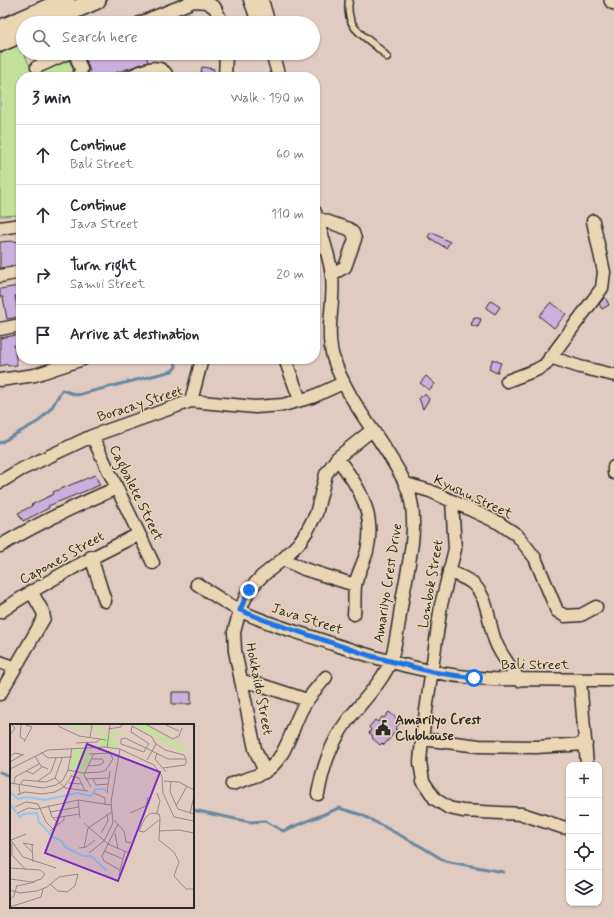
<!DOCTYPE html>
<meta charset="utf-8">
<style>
:root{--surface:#fff;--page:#f2f2f3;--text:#2b2b33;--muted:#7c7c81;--line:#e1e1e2}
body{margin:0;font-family:Mynerve,sans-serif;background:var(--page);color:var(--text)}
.controls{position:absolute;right:12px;bottom:12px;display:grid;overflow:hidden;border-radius:8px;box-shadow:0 1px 3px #0004}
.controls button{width:36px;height:36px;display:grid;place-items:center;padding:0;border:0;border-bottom:1px solid var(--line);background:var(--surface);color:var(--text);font:20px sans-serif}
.stop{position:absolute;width:12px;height:12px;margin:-9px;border:3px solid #1a73e8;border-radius:50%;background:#fff}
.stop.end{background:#1a73e8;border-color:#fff;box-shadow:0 1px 4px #0008}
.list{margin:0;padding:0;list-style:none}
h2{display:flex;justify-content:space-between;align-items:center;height:52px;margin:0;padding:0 16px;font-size:17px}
h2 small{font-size:13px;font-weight:400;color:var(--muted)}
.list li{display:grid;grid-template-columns:26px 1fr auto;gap:12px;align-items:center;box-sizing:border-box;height:60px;padding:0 16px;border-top:1px solid var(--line)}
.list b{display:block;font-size:15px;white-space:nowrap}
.list p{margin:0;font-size:13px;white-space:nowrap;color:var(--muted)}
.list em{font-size:13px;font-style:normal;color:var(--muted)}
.icon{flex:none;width:22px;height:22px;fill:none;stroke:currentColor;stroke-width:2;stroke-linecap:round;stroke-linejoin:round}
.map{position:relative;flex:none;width:614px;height:918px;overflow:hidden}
.search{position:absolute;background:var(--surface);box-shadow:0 1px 3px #0004;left:16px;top:16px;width:304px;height:44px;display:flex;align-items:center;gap:10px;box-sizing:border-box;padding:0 14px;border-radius:22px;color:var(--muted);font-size:15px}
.panel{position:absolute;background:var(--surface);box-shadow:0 1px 3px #0004;left:16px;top:72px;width:304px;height:292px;border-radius:16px}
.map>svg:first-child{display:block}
</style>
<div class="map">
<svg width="614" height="918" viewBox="0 0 614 918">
<rect width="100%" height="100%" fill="#e1cac0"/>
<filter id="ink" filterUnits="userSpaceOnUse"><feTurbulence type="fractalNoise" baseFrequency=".025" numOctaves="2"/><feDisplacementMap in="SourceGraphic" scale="8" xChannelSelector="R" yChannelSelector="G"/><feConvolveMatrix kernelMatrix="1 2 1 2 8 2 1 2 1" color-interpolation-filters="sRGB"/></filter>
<g filter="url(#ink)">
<path fill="#c1e099" stroke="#768662" d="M18 39 23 53H24L32 71 67 57 73 69 72 77H21V215L0 216V47Z"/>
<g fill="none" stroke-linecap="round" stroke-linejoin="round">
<path stroke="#6888a0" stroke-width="3" d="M0 443 39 421 52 407 62 390 77 395 172 371 176 367 175 359
M0 772 11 777
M193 810 250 822 265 821 283 831 339 808 362 815 422 847 445 861 503 872"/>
</g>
<path fill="#ccafdc" stroke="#2b2b2b" d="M189 13 193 23H164V22Z
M87 53H145L148 62 103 77H88V71H90L85 58 89 57Z
M202 67 214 69 213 77H200Z
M431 232 450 242 446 248 428 237Z
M12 241V242L21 241V265L0 268V242Z
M19 286 21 295 15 296 19 317 7 319 3 297H0V289Z
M605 297 609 305 602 309 599 304Z
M491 301 500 307 495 314 486 308Z
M551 302 566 314 554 328 539 316Z
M474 317 481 319 478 327 471 325Z
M17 335 18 344 14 345 17 365 8 366V364L0 366V338Z
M493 359 501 363 497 373 489 369Z
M426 376 435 384 429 390 420 383Z
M425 394 429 399 423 409 419 398Z
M95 475 100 485 48 506 49 508 23 521 18 513 32 506 31 505 54 494 53 492Z
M172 692H191V704H172Z
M389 712 401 722 395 729 397 730 384 745 382 743 380 745 372 738 373 736 369 733 371 730 369 727 375 720 378 722 382 717 384 718Z"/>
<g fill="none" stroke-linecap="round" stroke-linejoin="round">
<defs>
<path id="lane" d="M349 0C344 33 370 36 387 57"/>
<path id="street" d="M250 0 257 19 260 23
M262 0 267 17 266 23
M140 23 194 1 207 2 215 8 222 23
M75 53 81 69 80 77
M272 53 279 77
M37 67 68 53
M129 77C142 72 159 60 168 77
M225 77 226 53
M315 212C320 232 330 256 332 276 335 303 325 330 333 357 348 404 384 440 405 483 422 517 408 566 402 601 399 620 397 641 391 660 384 680 360 704 347 721 330 745 323 767 318 794
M317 218 349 229 353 233 355 239 345 267 332 274
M0 228 21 225
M0 276 21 272
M0 329 21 325
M550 357 580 367 614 375
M285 359 300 400
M0 380 35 375 83 359
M507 381 536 370 545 365 602 288 604 272 593 221
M191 401 202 359
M92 436 153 563
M337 458C359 486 376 514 367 551 364 563 357 574 355 586 354 595 355 605 354 614
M614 467V473
M0 482 20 470 92 436 191 401 255 407 283 405 312 397 343 383
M406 484 430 491 452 501 499 523 517 535 535 558 557 611 565 616 581 615 596 607
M452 501 455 549 441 605 422 739 420 762 423 781 435 799 449 808 463 811 522 814 562 827 569 828
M0 546C38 523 77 505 117 488
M91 557 105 601
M283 559 304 569 355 585
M449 571C456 575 466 578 472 583 490 599 487 622 496 643 501 656 512 668 519 680
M197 584C211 593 224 602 239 610 268 625 302 633 333 644 385 661 438 677 493 679L610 680
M0 612C44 582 91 558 139 534
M0 662 15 668
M580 680 587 765
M241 681 261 685 307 700
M0 694 44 618 43 612 31 591
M422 739 479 746 536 747 586 744
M265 772 255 749 235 651 234 632 240 610 249 590 261 577 283 559 299 543 307 531 316 514 326 474 337 458 372 430
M232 784C243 780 255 777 264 772 286 760 291 729 302 709 308 697 317 688 326 677"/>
<path id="secondary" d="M613 0 614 1
M45 23 97 0
M0 29 66 0
M0 43 23 33"/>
</defs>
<use href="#lane" stroke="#2b2b2b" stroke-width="9"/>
<use href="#street" stroke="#2b2b2b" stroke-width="15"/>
<use href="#secondary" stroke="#2b2b2b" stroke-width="20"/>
<use href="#lane" stroke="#ead5b4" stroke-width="6"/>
<use href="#street" stroke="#ead5b4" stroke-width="12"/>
<use href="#secondary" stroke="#ead5b4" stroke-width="17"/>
</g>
</g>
<g fill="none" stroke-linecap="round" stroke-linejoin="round" filter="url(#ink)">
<path stroke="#1a73e8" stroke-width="5" d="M249 590 240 610 264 620 371 656 432 672 474 678"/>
</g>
<defs>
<symbol id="civic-bare" viewBox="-9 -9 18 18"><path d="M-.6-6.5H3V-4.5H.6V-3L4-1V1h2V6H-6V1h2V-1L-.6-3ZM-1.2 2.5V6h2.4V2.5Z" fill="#2b2b2b" stroke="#ead5b4" stroke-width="2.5" paint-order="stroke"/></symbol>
</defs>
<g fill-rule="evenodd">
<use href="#civic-bare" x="372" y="717" width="22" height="22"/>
</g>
<g text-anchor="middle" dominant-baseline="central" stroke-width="3" stroke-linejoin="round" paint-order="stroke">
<g font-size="14" fill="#2b2b2b" stroke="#ead5b4">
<text transform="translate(140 404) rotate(-18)">Boracay Street</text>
<text transform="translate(136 493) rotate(64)">Cagbalete Street</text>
<text transform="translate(473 497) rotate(25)">Kyushu Street</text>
<text transform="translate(62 558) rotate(-29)">Capones Street</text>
<text transform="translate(388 583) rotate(-81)">Amarilyo Crest Drive</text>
<text transform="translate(431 584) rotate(-80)">Lombok Street</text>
<text transform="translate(307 619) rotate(18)">Java Street</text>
<text x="535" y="665">Bali Street</text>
<text transform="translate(259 689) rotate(79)">Hokkaido Street</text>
</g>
<g font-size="14" font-weight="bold" fill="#2b2b2b" stroke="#ead5b4" text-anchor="start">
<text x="395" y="720">Amarilyo Crest<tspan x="395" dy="16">Clubhouse</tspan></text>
</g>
</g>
<g transform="translate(10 724)">
<rect width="184" height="184" fill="#e1cac0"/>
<path d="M56 1 78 2 88 6 89 1H94L90 11 112 8 120 11 112 10 103 13 108 23 90 22V11L79 4H63ZM124 1H135L169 20 180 32ZM64 26H78V30L83 32 73 48 59 44Z" fill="#c1e099"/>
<path fill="none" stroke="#90c6ee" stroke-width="2" d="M0 68 8 75 17 73 35 76 67 69 81 72 86 65H94L96 67M0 80 10 93 13 90 27 89 29 98 43 113 52 117 55 123 73 132H81L97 147"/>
<path fill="none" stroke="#988a84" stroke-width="1" d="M11 1 10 13 15 16M137 1 163 15 169 12 172 4M156 1 169 7M48 2 69 12 96 16M98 5 111 3 112 1M0 11 5 4 2 1M80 13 82 1M14 18 22 3 16 1M66 19 87 18 90 15M97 24 100 1M31 28 38 34 62 33M147 29 145 35 156 48M0 32 5 29 14 31M25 32 31 42 38 45M137 36 146 20M0 38 12 31M78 42 90 41 94 38 92 35H82M153 44 175 41 176 39V35L174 31 155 26 145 19 142 13 122 2 121 8 138 19 139 20 136 24 134 28 111 20V15L115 14 136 24 158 35H176M0 45 38 26 95 23 110 25 144 41 152 52 153 69 164 93 184 97M58 46 73 49 91 48 96 46 103 35 100 29 79 30M16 47 23 50 32 43M61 52 69 54 75 67M45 54 55 64 78 67M75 55 99 54M83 55 86 61 98 60M28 57 41 48 46 34M154 57 169 58 184 66M161 57 160 68 168 85 184 90M0 59 33 64 46 61 53 56 58 46 62 24M4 59 5 53 29 40M59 59 72 60M81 63 74 51 84 29M84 69 95 74V81M97 69 100 47M147 69 150 77 147 89M10 70 9 62 13 56 36 58 45 54 52 34M7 71 15 68 32 70 45 68 54 63 62 51M68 76 70 94M38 81 42 93 49 100M166 82 177 62M5 83 16 78 28 80 36 98 43 105M40 88 69 83M8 89 18 84 27 85 68 76 101 81M120 89 136 82 138 73M180 89 184 72M43 94 70 90M104 96 114 107 116 118 121 119M149 96 134 108 129 107 135 94 141 89 149 90 150 94 149 116 164 128 169 138 164 152 176 165H184M74 99 98 120 119 129M108 100 92 132 94 137 110 146M40 107 54 96V92M149 107 169 106 184 109M91 109 98 97 97 90M105 109 108 125M0 115 13 133 46 144M1 116 16 110M2 119V131L16 146M22 120 23 138M69 124 76 123 85 116M74 124 78 104 102 88M94 127 113 135M22 128 13 119 24 121M79 129 94 117 103 99 101 78 110 25M0 144 30 146 35 150 31 155 22 158 0 155M109 151 115 127M7 162 25 158M0 166 10 169 27 167 37 163 49 153 68 150 65 162 57 168 48 167 40 160M0 175 4 172 7 161M0 183 31 173 33 165"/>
<path fill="#7b2cbf" fill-opacity="0.15" stroke="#7b2cbf" stroke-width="2" d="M77 20 150 48 108 157 35 129Z"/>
<rect width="184" height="184" fill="none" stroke="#2b2b2b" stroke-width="2"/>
</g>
</svg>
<div class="controls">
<button>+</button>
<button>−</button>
<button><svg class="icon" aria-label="locate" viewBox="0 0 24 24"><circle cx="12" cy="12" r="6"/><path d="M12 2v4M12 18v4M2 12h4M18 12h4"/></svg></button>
<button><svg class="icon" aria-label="layers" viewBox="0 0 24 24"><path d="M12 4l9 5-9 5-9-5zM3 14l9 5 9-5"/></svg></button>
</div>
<div class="stop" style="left:474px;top:678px"></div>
<div class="stop end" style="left:249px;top:590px"></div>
<div class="search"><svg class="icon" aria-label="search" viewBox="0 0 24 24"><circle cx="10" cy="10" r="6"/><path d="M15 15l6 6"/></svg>Search here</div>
<section class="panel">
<h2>3 min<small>Walk · 190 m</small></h2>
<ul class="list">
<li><svg class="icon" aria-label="ahead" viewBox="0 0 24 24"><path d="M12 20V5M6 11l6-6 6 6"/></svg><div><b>Continue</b><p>Bali Street</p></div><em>60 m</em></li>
<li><svg class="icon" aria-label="ahead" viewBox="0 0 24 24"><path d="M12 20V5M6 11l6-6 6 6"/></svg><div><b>Continue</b><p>Java Street</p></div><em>110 m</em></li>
<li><svg class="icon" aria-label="right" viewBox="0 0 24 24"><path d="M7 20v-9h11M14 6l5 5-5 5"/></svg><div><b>Turn right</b><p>Samui Street</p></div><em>20 m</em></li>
<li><svg class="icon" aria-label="arrive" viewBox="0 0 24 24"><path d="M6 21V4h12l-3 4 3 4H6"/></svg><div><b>Arrive at destination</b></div></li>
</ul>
</section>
</div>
